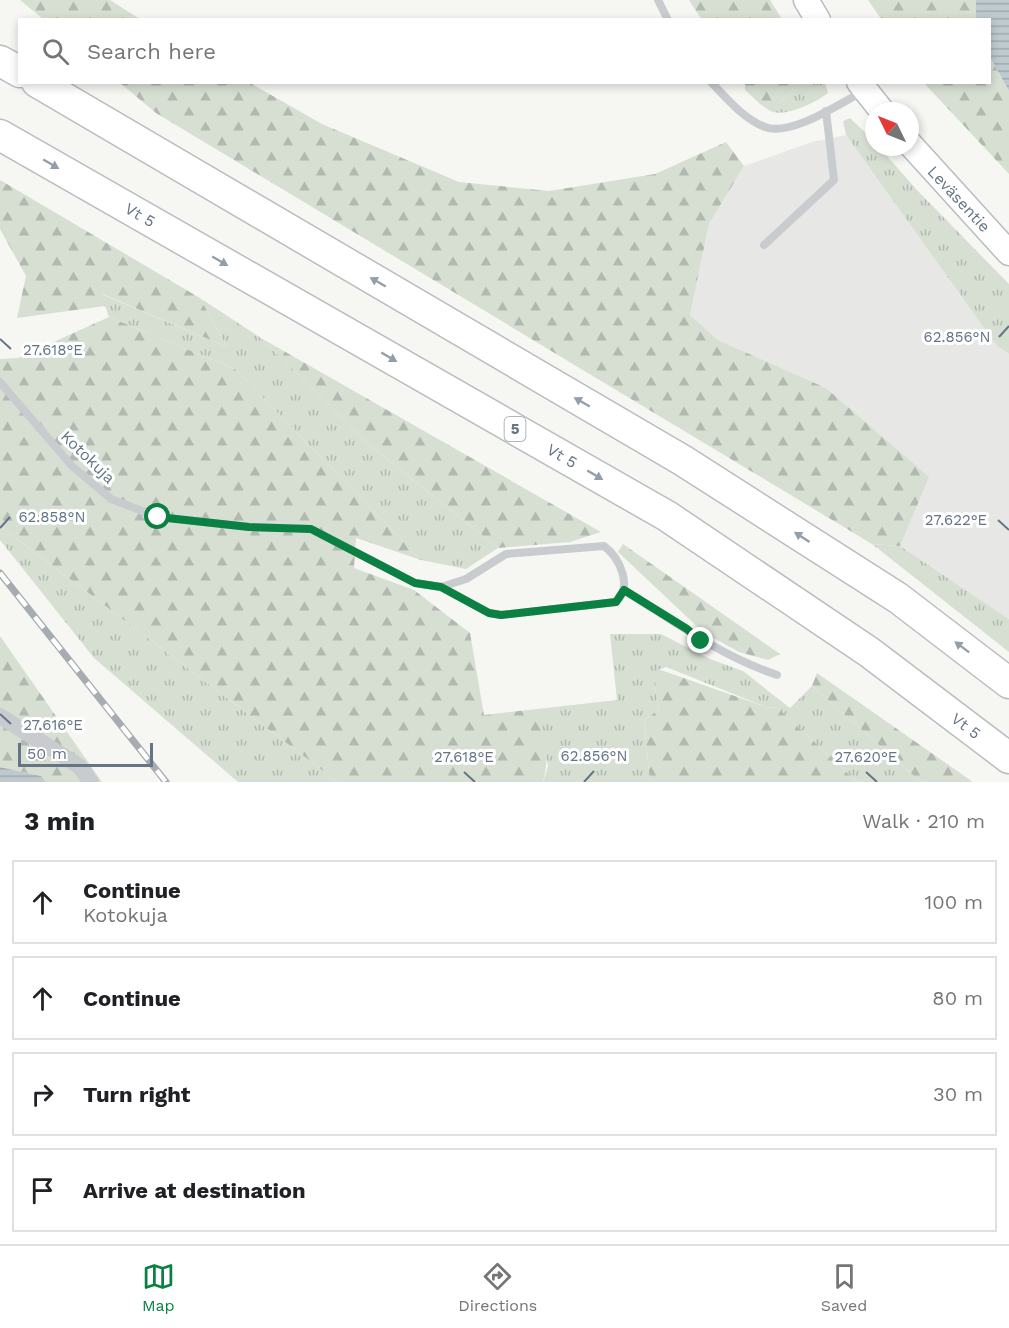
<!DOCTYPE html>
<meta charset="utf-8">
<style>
:root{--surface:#fff;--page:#f2f2f2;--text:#202124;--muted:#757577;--line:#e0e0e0;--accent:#0b8043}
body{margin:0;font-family:"Work Sans",sans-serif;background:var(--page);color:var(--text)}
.compass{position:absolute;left:865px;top:102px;width:54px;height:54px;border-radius:50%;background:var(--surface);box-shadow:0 3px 9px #0003;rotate:313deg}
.scale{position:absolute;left:18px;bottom:15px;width:135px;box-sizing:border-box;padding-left:6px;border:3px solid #637586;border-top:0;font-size:16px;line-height:21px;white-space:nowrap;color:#637586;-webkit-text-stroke:4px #fff;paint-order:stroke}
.stop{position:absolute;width:18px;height:18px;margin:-14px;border:4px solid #0b8043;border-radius:50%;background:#fff}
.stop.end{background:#0b8043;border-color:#fff;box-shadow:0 2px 6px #0008}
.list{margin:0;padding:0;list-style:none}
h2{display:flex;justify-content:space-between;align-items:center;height:78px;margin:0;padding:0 24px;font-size:26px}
h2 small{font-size:20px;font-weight:400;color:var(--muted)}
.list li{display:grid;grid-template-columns:39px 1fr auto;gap:18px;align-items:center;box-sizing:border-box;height:84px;margin:0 12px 12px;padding:0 12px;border:2px solid var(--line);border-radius:0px}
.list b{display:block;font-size:22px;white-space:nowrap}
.list p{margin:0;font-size:20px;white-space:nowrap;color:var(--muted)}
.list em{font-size:20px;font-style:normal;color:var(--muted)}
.icon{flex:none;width:33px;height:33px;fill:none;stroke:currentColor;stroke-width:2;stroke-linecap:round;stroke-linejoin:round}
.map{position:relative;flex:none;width:1009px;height:782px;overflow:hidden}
.search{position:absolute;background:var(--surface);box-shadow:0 3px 9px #0003;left:18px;right:18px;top:18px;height:66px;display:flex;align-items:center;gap:15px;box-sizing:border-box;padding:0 21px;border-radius:0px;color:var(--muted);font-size:22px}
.sheet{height:462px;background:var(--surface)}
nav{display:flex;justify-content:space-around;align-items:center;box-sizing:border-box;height:84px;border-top:2px solid var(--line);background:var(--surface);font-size:16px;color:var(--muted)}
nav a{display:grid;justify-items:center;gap:3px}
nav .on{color:var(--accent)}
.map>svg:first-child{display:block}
</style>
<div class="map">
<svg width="1009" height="782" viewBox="0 0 1009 782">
<defs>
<pattern id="grass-tufts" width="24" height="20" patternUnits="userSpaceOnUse" patternTransform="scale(1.5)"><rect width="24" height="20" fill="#d7dfd3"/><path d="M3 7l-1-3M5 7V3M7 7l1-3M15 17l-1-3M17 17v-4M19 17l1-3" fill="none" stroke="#b2b9b1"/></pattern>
<pattern id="forest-firs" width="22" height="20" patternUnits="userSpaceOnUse" patternTransform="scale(1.5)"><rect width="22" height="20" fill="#d7dfd3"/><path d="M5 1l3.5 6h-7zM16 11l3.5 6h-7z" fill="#b2b9b1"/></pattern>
<pattern id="water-rules" width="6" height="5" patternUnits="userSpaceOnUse" patternTransform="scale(1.5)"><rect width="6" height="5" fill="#bfcacf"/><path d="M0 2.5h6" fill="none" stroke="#9fa9ae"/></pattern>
</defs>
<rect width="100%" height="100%" fill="#f6f7f3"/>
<path fill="#e7e8e6" d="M846 135 997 346 1009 354V619L900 546 928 477 826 388 718 340 690 315 709 224 744 166 812 142Z"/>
<path fill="url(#grass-tufts)" d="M799 83H825L828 93C817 102 788 116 773 112 768 110 764 106 760 104H779Z
M850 118 874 141V147H879L917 190 1009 284V354L997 346 846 135 843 121Z
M101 294 227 347 200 298 261 338 368 444 498 548 466 569 421 560 235 369 109 317Z
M0 526 338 782H238L94 658 0 540Z
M872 544 900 546 1009 619V652Z
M610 634H661L710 659 743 671 790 708 812 686 921 782H857L778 708 766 707 666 667 658 670 654 682 659 709 644 721 650 782H543L548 766 537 709 617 700Z"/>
<path fill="url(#forest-firs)" d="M20 0H110L140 19H43Z
M689 0H770L782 19H701Z
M868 0H976V19H881Z
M990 57 1009 91V174L924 83 990 82Z
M120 83H250L322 124 459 182 549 191 655 174 726 142 744 166 709 224 690 315 718 340 826 388 929 477 900 546 872 544 156 113Z
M745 83V82L799 83 779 104H760L745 90Z
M0 180 200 298 227 347 102 294 105 306 17 318 26 276 0 229Z
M109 317 235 369 421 560 356 538 354 568 414 590 470 633 484 715 537 709C546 734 550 756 543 782H338L0 526V359L18 358Z
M261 338 601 532 570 542 498 548 368 444Z
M623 544 780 654 768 660 739 652 703 632 618 552Z
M0 636 102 782H46L41 776 0 767Z
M658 669 766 707 778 708 857 782H650L644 721 659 709 654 682Z
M817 673 973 782H921L812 686Z"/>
<path fill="url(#water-rules)" d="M976 0H1009V91L990 57V20L976 19Z
M0 767 41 776 46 782H0Z"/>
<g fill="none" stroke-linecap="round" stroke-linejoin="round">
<defs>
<path id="secondary" d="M806 0 818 20
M859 82 882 111
M910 144 1009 253"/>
<path id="motorway" d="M0 61 20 72
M37 82 682 460 898 598 1009 683
M0 135 667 516 869 652 1009 758"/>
</defs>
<use href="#secondary" stroke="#b8bdc2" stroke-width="27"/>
<use href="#motorway" stroke="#babdc0" stroke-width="33"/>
<path stroke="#c9cccf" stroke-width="8" d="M658 0 668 20
M711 82C726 98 744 119 765 127 791 137 840 103 864 91
M764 245 834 180 826 111
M0 382 72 466 111 499 158 517 249 527 311 529 415 583 441 587 466 579 506 554 604 546C620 558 633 587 616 602L501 615 489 613 441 587
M624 590C675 622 719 655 777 675"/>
<path stroke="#c9cccf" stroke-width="16" d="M0 716 79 766 91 782"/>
<use href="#secondary" stroke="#fff" stroke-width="24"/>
<use href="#motorway" stroke="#fff" stroke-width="30"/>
<defs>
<path id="rail" d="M0 573 166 782"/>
</defs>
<use href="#rail" stroke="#a6acb2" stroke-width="7"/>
<use href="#rail" stroke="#fff" stroke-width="4.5" stroke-dasharray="14" stroke-linecap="butt"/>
</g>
<defs><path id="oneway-solid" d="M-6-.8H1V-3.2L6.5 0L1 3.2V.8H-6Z" transform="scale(1.5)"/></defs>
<g fill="#929eaa">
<use href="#oneway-solid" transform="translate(51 164) rotate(30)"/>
<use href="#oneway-solid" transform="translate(220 261) rotate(30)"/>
<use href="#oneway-solid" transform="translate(378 282) rotate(-150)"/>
<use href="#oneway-solid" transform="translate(389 357) rotate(30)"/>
<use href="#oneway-solid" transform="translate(582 402) rotate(-150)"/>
<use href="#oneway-solid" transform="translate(595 475) rotate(30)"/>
<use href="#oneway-solid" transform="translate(802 537) rotate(-147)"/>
<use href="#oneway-solid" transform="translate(962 647) rotate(-143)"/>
</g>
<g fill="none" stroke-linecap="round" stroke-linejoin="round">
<path stroke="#0b8043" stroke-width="8" d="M158 517 249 527 311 529 415 583 441 587 489 613 501 615 616 602 624 590 687 629 701 641"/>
</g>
<path fill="none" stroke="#637586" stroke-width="2" d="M999 337 1009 326M0 339 11 349M998 520 1009 530M0 528 10 517M0 714 11 724M464 772 475 782M866 772 877 782M584 782 594 771"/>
<g text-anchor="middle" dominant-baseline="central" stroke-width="6" stroke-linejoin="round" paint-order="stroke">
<rect fill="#fff" stroke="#929eaa" stroke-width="1.5" x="504.5" y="417" width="21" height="24" rx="4.5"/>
<g font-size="15" font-weight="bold" fill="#637586">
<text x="515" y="429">5</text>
</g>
<g font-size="16" fill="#637586" stroke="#fff">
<text transform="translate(959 199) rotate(47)">Leväsentie</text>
<text transform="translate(140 215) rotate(30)">Vt 5</text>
<text transform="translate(562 456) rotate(30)">Vt 5</text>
<text transform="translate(88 457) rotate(44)">Kotokuja</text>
<text transform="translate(966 726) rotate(37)">Vt 5</text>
</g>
</g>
<g font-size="15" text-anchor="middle" fill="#637586" stroke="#fff" stroke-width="6" stroke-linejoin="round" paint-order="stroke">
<text x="957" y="342">62.856°N</text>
<text x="53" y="355">27.618°E</text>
<text x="52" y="522">62.858°N</text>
<text x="956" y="525">27.622°E</text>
<text x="53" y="730">27.616°E</text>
<text x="594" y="761">62.856°N</text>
<text x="464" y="762">27.618°E</text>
<text x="866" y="762">27.620°E</text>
</g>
</svg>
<svg class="compass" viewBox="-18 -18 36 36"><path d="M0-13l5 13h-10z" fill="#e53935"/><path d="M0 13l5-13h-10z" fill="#757577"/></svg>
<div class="scale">50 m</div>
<div class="stop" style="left:158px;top:517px"></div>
<div class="stop end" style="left:701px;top:641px"></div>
<div class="search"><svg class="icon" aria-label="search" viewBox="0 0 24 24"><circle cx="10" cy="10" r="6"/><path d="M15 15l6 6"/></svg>Search here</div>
</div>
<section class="sheet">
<h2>3 min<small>Walk · 210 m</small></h2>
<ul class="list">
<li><svg class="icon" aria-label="ahead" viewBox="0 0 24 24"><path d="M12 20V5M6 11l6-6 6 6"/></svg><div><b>Continue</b><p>Kotokuja</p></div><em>100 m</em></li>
<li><svg class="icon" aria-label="ahead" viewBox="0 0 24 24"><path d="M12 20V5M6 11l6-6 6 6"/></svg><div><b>Continue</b></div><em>80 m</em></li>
<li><svg class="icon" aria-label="right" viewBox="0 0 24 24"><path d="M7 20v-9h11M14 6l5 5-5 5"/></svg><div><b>Turn right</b></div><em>30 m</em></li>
<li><svg class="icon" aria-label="arrive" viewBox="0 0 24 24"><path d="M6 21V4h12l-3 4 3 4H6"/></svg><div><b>Arrive at destination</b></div></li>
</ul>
</section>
<nav>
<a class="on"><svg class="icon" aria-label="map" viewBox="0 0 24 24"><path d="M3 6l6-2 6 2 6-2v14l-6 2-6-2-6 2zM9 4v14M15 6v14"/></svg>Map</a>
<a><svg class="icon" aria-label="directions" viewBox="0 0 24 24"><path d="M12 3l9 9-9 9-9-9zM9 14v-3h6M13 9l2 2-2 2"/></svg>Directions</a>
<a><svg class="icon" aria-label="saved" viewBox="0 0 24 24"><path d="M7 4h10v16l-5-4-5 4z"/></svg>Saved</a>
</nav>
